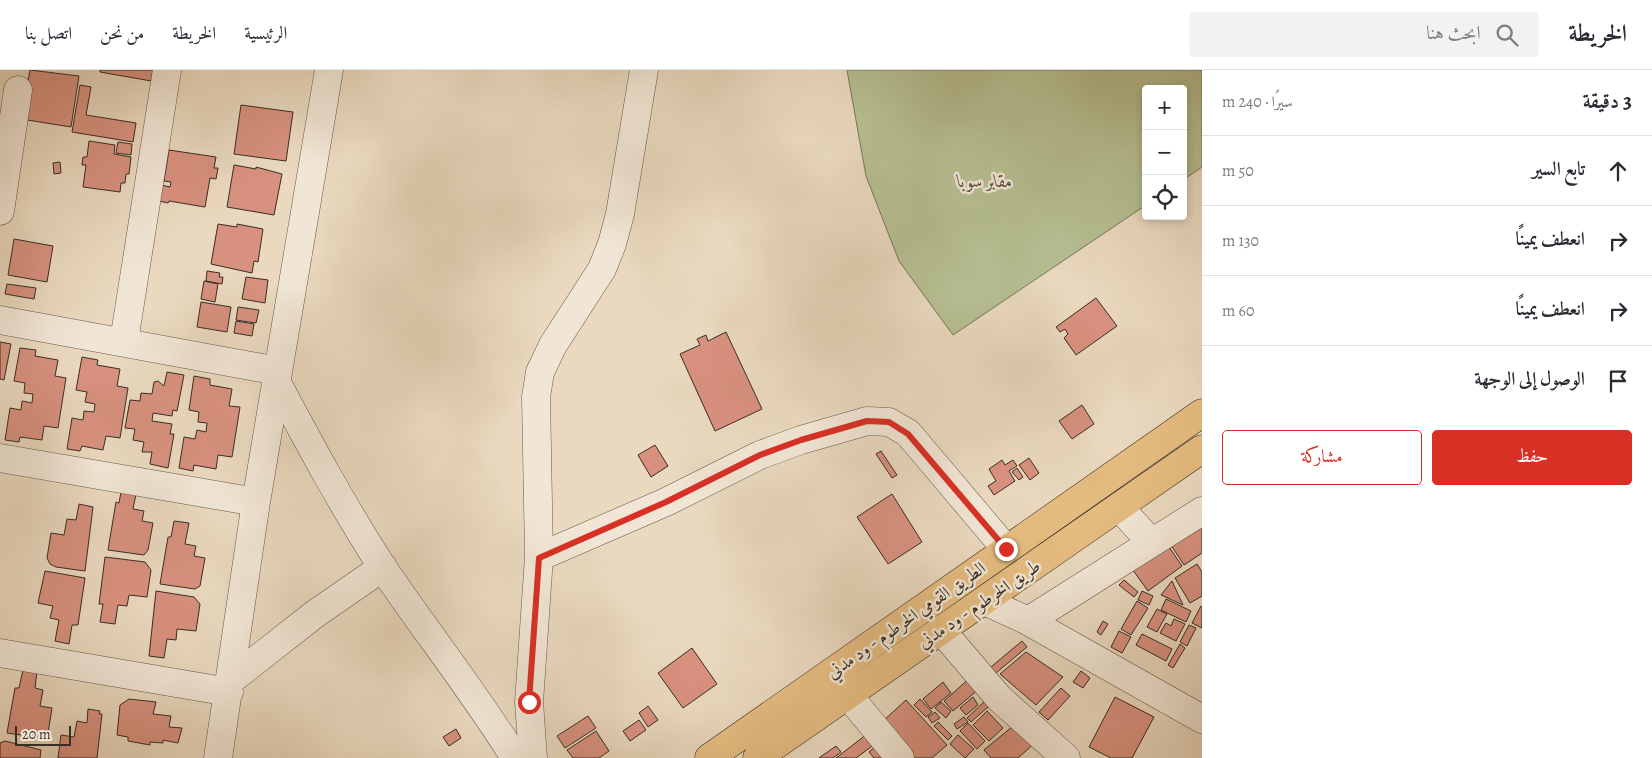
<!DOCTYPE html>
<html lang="ar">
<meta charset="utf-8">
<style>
:root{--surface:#fff;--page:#f2f2f3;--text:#2b2b33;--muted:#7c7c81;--line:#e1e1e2;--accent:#d93025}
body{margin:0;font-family:Alegreya,Amiri,serif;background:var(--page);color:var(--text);direction:rtl}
.controls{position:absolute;right:15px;top:15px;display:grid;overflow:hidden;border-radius:5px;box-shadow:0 2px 8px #0003}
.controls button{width:45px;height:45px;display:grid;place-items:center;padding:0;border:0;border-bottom:1px solid var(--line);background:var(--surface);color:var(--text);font:25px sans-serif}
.scale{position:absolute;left:15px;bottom:12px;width:56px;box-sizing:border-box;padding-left:5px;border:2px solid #372d25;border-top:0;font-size:14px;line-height:18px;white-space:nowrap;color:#372d25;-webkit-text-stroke:4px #f1e6d5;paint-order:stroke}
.stop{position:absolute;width:15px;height:15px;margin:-11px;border:4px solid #d93025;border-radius:50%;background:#fff}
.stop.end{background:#d93025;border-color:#fff;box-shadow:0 1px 5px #0008}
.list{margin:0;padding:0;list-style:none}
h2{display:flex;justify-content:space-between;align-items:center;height:65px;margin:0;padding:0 20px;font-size:21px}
h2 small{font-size:16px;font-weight:400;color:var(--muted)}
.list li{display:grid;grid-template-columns:32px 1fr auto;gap:15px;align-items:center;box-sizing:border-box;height:70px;padding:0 20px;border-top:1px solid var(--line)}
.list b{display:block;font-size:19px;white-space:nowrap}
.list em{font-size:16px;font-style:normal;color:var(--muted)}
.actions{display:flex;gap:10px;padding:15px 20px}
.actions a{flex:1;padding:11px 0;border:1px solid var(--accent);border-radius:5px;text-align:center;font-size:18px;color:var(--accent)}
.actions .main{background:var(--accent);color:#fff}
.icon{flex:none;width:28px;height:28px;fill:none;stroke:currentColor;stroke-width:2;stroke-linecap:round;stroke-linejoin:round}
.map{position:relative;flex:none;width:1202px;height:688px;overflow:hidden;direction:ltr}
header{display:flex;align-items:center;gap:30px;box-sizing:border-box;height:70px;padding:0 25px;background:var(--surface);border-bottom:1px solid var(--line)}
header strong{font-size:24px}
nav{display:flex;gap:28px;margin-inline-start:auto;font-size:18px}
.search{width:350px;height:45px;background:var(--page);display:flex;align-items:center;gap:12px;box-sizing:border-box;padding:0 18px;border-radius:5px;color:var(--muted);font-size:19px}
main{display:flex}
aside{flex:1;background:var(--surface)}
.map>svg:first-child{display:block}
</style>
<header>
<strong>الخريطة</strong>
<div class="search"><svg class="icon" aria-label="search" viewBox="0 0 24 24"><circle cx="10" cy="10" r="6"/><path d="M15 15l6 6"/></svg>ابحث هنا</div>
<nav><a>الرئيسية</a><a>الخريطة</a><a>من نحن</a><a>اتصل بنا</a></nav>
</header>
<main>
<aside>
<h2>3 دقيقة<small>سيرًا · 240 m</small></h2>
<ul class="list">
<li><svg class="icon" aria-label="ahead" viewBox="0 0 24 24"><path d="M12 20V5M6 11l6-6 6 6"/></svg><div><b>تابع السير</b></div><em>50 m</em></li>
<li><svg class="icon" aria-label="right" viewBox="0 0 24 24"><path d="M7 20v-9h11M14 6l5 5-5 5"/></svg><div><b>انعطف يمينًا</b></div><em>130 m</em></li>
<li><svg class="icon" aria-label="right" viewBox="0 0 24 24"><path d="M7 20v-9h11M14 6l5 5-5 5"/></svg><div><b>انعطف يمينًا</b></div><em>60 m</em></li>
<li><svg class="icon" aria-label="arrive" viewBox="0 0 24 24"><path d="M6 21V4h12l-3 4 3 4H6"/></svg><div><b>الوصول إلى الوجهة</b></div></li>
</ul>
<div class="actions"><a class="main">حفظ</a><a>مشاركة</a></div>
</aside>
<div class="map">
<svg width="1202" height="688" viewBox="0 0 1202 688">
<rect width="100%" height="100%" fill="#ead9bf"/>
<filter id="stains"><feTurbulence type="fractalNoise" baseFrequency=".004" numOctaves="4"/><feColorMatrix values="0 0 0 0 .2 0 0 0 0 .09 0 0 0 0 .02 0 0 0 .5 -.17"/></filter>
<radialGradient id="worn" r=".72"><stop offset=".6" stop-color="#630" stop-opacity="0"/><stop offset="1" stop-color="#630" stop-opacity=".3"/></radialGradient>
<path fill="#b6bf92" stroke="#76765c" d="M847 0H1202V97L1183 110V19H1146V135L953 265 899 191 866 106Z"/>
<path fill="#d8917f" stroke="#372d25" d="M30 0 79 6 71 57 21 49Z
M100 0H153L151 11 100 2Z
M80 15 91 17 86 45 136 53 133 72 72 62Z
M241 35 293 42 286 91 234 84Z
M89 71 115 75 114 84 131 87 129 104H126L125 113H121L120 122 83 117 86 95H82L83 87H87Z
M118 72 132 74 131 85 116 83Z
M169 80 216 87 214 98H218L216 109 210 108 205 137 169 131 168 133 159 131 161 115 170 117 171 112 164 111Z
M60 92 61 103 54 104 53 93Z
M234 95 256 99V97L282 104 274 145 227 137Z
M218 154 237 157V154L263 159 258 192 254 191 252 203 211 194Z
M14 169 53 176 47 212 8 205Z
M207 201 220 203 219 207H223L222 214 206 211Z
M246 207 268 210 265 233 242 229Z
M204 211 218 214 215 232 201 229Z
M7 214 36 218 34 229 5 224Z
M1096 228 1117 256 1076 285 1064 268 1068 264 1065 259 1060 262 1056 257Z
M201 232 231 237 227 262 197 257Z
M238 237 259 240 256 253 236 250Z
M236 251 254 254 252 266 234 263Z
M726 262 762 339 715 361 680 284 700 275 697 269 706 265 708 271Z
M0 272 11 274 4 310 0 309Z
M20 278 36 280 35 286 58 290 55 306 66 308 58 358 44 356 42 370 20 367 19 372 5 370 10 338 21 340 22 331 32 333 33 324 24 323 25 313 14 311Z
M82 287 98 290 97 295 120 299 117 316 128 318 120 368 106 366 103 380 82 376 80 381 67 379 72 348 83 350 84 341 94 342 95 334 85 332 87 322 76 320Z
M167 302 184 305 177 341 173 340 172 346 153 343 152 351 172 354 170 364H174L168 398 150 394 152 382H142L144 372 133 370 135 359 125 358 130 330 140 331 141 323 152 324 154 312 158 311 164 316Z
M194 306 210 309V315L232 319 229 336 240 337 232 387 218 385 216 399 194 395 193 401 179 398 184 367 195 369 197 360 206 362 207 353 198 352 199 342 189 340Z
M1082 335 1094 354 1072 369 1059 351Z
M655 375 668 396 651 407 638 385Z
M881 381 897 405 892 408 876 384Z
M1029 388 1039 403 1030 410 1019 395Z
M1002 390 1005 395 1013 390 1017 396 1009 401 1015 411 994 425 988 416 996 411 989 399Z
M1017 398 1023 407 1019 410 1012 402Z
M122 416 137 419 133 439 144 441 142 451 153 453 148 480 144 485 108 480 116 432 119 433Z
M892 424 922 472 888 494 857 447Z
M79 434 93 437 85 501 56 497 50 494 47 488 51 463 64 465 67 449 76 450Z
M174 451 189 453 185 474 196 476 194 486 205 488 200 516 195 519 160 514 168 467H171Z
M1202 457V483L1184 495 1167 469Z
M1165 471 1182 496 1148 521 1130 496Z
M105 487 145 492 151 500 147 527 129 525 127 536 118 535 115 554 100 552 103 534H99Z
M1197 494 1202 502V526L1190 533 1175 508Z
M45 501 85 508 78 555H72L69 574 55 571 59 550 50 548 53 536 38 533Z
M1124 510 1138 522 1134 527 1119 515Z
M1172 511 1183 535 1161 525Z
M156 521 194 527 200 534 196 561 177 559 176 570 167 569 164 588 149 586Z
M1142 521 1153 526 1149 535 1138 530Z
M1166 529 1191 541 1186 552 1161 540Z
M1137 531 1148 538 1131 565 1121 559Z
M1201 536 1202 537V558L1192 553Z
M1157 539 1167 544 1157 562 1147 557Z
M1174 549 1185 554 1176 571 1160 563 1166 553 1171 556Z
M1103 551 1108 554 1101 565 1097 562Z
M1189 555 1196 558 1187 576 1180 572Z
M1119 561 1131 567 1122 583 1111 577Z
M1142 564 1172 579 1166 591 1136 575Z
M1022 571 1027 577 996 603 991 597Z
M1180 574 1185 578 1173 598 1168 595Z
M692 578 717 614 683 638 658 603Z
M1026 582 1063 607 1036 635 1000 604Z
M23 600 37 602 35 618 43 620 40 636 52 638 48 663 43 668 7 663 15 618H19Z
M1081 601 1090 608 1083 618 1073 612Z
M971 607 980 618 953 641 944 631Z
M943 612 951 623 931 639 923 629Z
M1061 618 1070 626 1048 650 1039 642Z
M973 627 978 635 966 645 960 638Z
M1115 627 1154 647 1132 688H1111L1089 677Z
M129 629 156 632 153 644 171 646 169 657 182 658 178 673 163 670V673L150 672V675L128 671V667L117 665 120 635Z
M920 629 932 642 926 647 914 635Z
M906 630 947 675 932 688H913L882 652Z
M985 631 989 636 971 652 967 648Z
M941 632 951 641 946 648 935 638Z
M648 636 658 650 648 657 639 643Z
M88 639 100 641 99 644H102L97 688H58L61 665 74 667 77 651 87 653Z
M987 641 1003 658 989 671 973 655Z
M935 642 940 648 932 653 928 647Z
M588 646 596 658 565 678 557 666Z
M964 647 968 652 957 659 954 654Z
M639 650 646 660 630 671 623 661Z
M1019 651 1036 672 1018 688H991L984 680Z
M938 652 952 666 948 670 934 656Z
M968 653 985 671 977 679 960 661Z
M456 659 461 668 449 676 443 667Z
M596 661 609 681 599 688H573L567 680Z
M867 664 875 674 856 688H836Z
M958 665 974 679 965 688 950 674Z
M5 671 41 680 40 688H0V673Z
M877 675 883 688H874L869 682Z
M836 676 841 682 833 688H819Z"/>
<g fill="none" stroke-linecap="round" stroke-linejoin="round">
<defs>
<path id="minor" d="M0 141 18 20
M0 250 278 301
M124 271 167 0
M276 311C310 375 344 438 383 498 426 562 475 623 515 688
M0 388 256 432
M1119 437 1151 472
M539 487 666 432 760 385 801 370 867 351 889 352 908 363 1006 479
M985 531 1028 551 1202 649
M1028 551 1202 441
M941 560 999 628 1066 688
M0 583 229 622
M231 610 315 544 383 497
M847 624 900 688
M218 688 256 432 329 0
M533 688 529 632 539 487 536 327 540 302 553 275 602 199 612 174 620 144 644 0"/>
<path id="highway" d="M709 688 1202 343
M757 688 1202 379"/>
</defs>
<use href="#minor" stroke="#64584c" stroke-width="29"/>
<use href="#highway" stroke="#372d25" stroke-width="29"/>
<use href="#minor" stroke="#f1e6d5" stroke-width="28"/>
<use href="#highway" stroke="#e5bc80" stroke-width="28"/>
</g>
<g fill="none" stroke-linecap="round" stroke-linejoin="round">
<path stroke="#d93025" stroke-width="6" d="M529 632 539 488 666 432 760 385 801 370 867 351 889 352 908 364 1006 479"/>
</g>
<g text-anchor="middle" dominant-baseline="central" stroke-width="5" stroke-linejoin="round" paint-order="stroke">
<g font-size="18" font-style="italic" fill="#504a3b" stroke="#f1e6d5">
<text x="985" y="111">مقابر سوبا</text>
</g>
<g font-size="18" fill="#372d25" stroke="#f1e6d5">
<text transform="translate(979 534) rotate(-34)">طريق الخرطوم - ود مدني</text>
<text transform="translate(906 550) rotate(-35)">الطريق القومي الخرطوم - ود مدني</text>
</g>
</g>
<rect width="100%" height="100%" filter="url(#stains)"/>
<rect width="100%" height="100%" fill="url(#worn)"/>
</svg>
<div class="controls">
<button>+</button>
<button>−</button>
<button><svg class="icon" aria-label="locate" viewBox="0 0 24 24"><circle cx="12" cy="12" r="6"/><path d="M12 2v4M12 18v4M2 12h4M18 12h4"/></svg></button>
</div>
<div class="scale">20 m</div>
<div class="stop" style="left:529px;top:632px"></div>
<div class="stop end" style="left:1006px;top:479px"></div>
</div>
</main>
